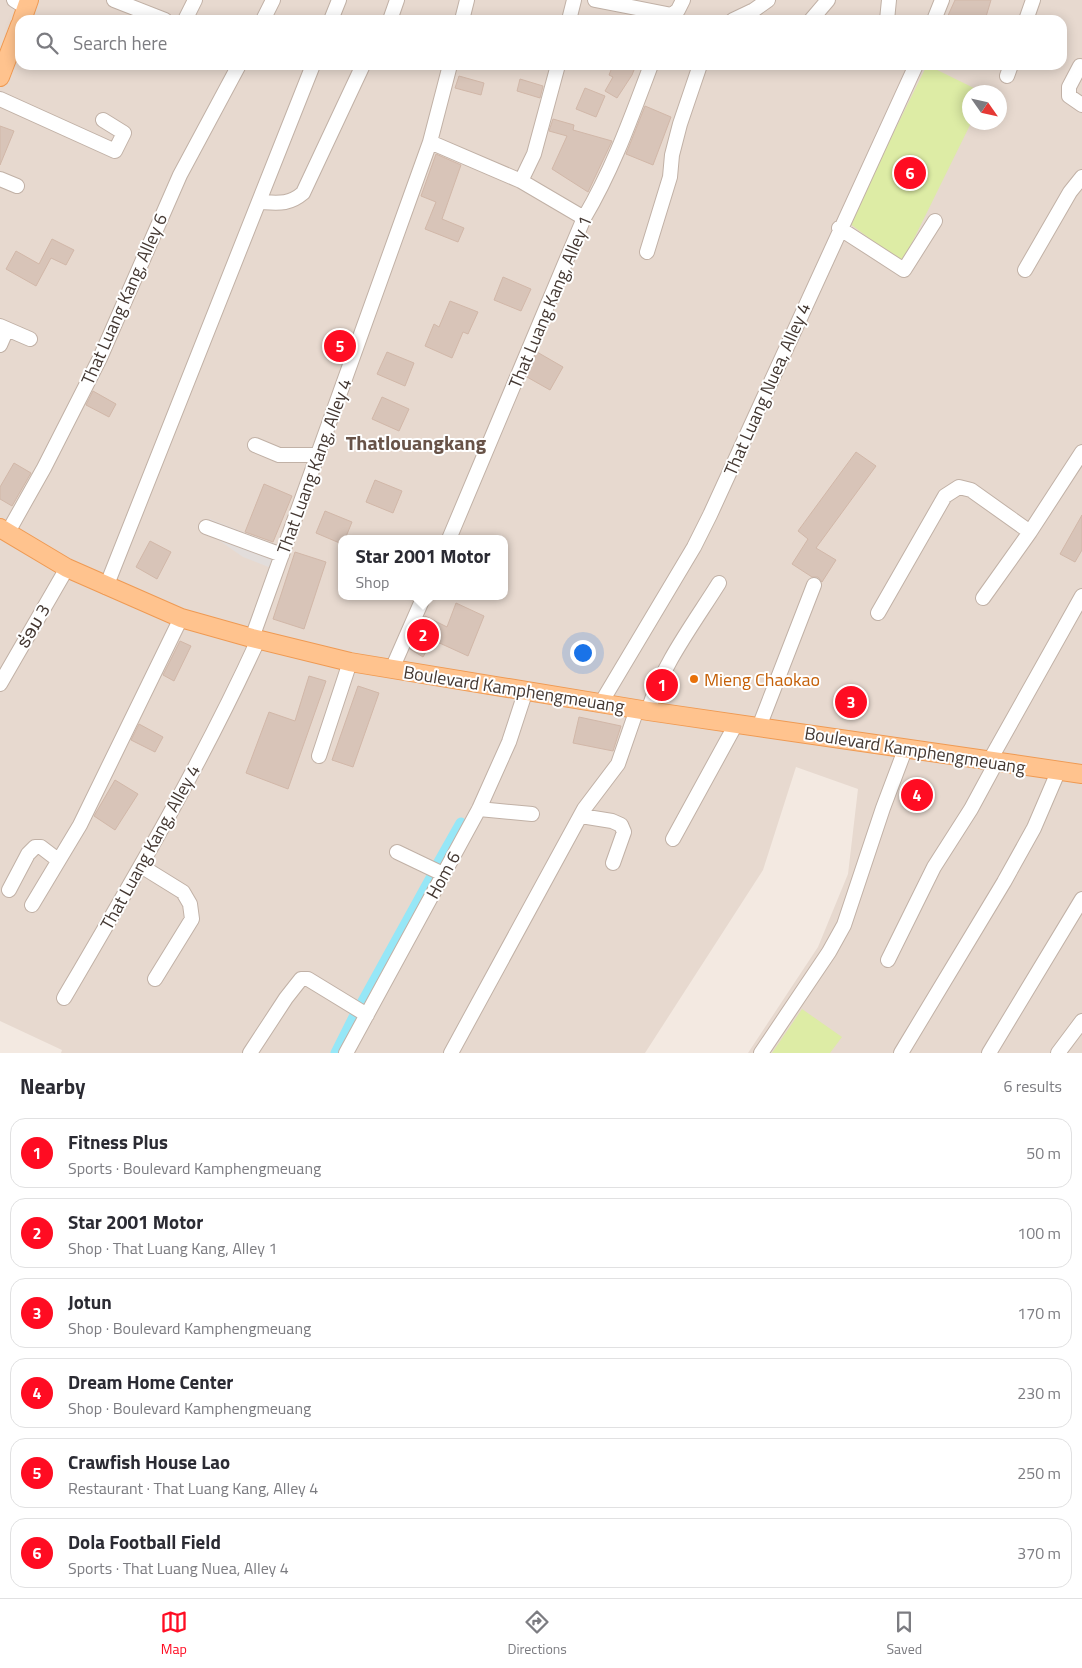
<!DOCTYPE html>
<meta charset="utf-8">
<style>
:root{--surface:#fff;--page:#f7f7f7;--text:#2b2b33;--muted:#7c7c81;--line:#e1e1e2;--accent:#ff0c22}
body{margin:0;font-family:"Titillium Web","Noto Sans Lao",sans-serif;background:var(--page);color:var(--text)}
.compass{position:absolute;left:962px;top:85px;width:45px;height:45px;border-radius:50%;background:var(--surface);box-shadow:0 2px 12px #0003;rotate:124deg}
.you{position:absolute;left:582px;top:652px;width:18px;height:18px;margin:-12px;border:4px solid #fff;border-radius:50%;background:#1a73e8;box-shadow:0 0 0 8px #1a73e833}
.badge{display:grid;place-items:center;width:32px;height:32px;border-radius:50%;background:var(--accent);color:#fff;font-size:16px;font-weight:700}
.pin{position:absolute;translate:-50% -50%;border:2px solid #fff;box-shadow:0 1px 5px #0006}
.popup{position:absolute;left:338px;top:535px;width:170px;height:65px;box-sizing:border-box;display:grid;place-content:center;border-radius:10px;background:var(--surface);filter:drop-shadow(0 1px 4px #0005);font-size:16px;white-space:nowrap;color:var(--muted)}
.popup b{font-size:19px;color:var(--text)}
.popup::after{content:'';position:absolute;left:50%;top:100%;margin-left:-10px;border:10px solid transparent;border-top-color:var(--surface)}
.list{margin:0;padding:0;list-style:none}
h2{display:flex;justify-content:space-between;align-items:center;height:65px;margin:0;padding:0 20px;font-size:21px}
h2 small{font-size:16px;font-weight:400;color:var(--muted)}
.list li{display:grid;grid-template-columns:32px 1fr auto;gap:15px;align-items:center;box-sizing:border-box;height:70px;margin:0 10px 10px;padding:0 10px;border:1px solid var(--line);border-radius:15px}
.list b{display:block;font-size:19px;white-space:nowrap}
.list p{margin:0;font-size:16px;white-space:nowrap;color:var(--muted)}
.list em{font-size:16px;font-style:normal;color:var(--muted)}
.icon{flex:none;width:28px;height:28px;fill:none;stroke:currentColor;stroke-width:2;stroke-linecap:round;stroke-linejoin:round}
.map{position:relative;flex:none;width:1082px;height:1053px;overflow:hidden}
.search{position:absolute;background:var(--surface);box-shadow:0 2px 12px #0003;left:15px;right:15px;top:15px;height:55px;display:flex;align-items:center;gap:12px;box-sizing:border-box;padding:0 18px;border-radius:15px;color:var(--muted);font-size:19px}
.sheet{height:545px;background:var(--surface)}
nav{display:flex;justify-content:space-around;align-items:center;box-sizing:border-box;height:70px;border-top:1px solid var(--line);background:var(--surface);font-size:14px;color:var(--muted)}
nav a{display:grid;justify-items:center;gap:2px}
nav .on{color:var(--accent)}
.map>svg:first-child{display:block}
</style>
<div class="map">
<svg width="1082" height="1053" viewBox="0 0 1082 1053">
<rect width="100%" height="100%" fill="#f3e9e1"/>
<path fill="#e7d9cf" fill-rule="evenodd" d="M0 0H1082V1053H748L818 947 848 874 858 789 796 767 763 870 645 1053H61L62 1050 0 1021ZM20 20H1062V65H20ZM970 92H1000V122H970ZM342 539H504V596H342Z"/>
<path fill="#ddeca5" d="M927 65 982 92H970V122L971 123 902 263 849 223Z
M802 1009 842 1037 830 1053H772Z"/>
<path fill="#e2dddb" d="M210 519 284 548 276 570 243 557 207 532 206 527Z"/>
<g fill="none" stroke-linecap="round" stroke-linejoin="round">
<path stroke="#96e7f7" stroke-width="11" d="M439 862 461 823
M361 1005 431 878
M336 1053 354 1017"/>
</g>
<path fill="#d8c4b8" stroke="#d1b7a8" d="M955 0H991L985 20H946Z
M613 65H636L632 75 617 98 605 91 613 77 609 75Z
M459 76 484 83 481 95 455 88Z
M520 79 543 86 540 98 517 91Z
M585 88 605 96 596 117 576 109Z
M645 106 671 117 653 165 626 154Z
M553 119 574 125 573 130 612 141 588 192 552 169 567 136 549 131Z
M0 126 14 131 0 165Z
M436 154 461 165 442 219 464 228 458 242 425 229 436 202 421 196Z
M52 239 74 250 66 265 51 258 36 286 6 269 16 251 39 264Z
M503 277 531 289 521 311 494 300Z
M450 301 478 312 468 334 463 332 452 358 425 346 434 324 439 327Z
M387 352 414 363 405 386 377 374Z
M537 352 563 367 550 390 527 377Z
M93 391 116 404 109 417 86 405Z
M382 397 409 409 399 431 372 419Z
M856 452 876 466 816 548 836 560 822 582 818 577H812L792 564 808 539 798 531Z
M14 463 31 473 12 506 0 499V487Z
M375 480 402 491 393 513 366 502Z
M264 484 292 496 273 542 245 532Z
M325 511 352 522 345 539H342V544L316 533Z
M1082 515V550L1075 562 1060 554Z
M150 541 171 552 157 579 136 567Z
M295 552 326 562 304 629 273 619Z
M456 603 484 616 468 656 433 640 423 657 410 649 425 616 447 627Z
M180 641 191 646 174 681 163 675Z
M309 676 326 681 288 789 246 773 269 712 295 721Z
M358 686 379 693 353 767 332 760Z
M579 717 621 726 613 751 573 743Z
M139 724 163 737 155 752 131 740Z
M115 780 138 794 115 830 94 816Z"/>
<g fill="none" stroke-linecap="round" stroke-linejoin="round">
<defs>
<path id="minor" d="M14 0 27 8
M114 0 165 20
M595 0 672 15 678 10 683 0
M185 20 195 0
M263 20 273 0
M331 20 339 0
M390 20 397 0
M462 20 467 0
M569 20 574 0
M733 20 754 10 768 0
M811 20 828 0
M887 20 889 0
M934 20 942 0
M1026 20 1033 0
M1080 66 1069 87V96L1082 105
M1007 76 1011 65
M0 99 115 151 124 133 103 120
M430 142 521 181 584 218
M0 179 17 186
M521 181 534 154 558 65
M260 202C278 203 289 205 303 193L363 65
M839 228 904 270 935 221
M647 252 670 177 672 155 680 124 700 65
M1025 270 1070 192 1082 177
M0 326 30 339
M0 345 7 329
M255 445 279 455H318
M206 527 282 555
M8 532 44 468 100 358 180 175 239 65
M449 539 584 218C613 169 631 118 651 65
M106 587 313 65
M983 598 1030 532 1082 452
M878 613 945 496 959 487 971 490 1030 532
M252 638 430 142 450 65
M392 669 424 596
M0 684 67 568
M601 703 694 547 710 515 916 65
M648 711C662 665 694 623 719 583
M759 727 814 585
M319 756 350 662
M990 760 1082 596
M479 809 532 814
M581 816 612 821 621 825 624 832 613 863
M673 839 736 724
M397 852 443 874
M141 866 183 892 190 904 192 919 155 979
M9 890 28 854 35 847H41L58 860
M32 905 80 825 181 618
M888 960 934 867 971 809 997 761
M64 998C133 880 202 763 258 640
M250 1053 286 998 301 979H308L367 1015
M346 1053 479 809 509 742 526 690
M451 1053 584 809 618 764 637 709
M761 1053 829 952 844 925 883 808 906 747
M901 1053 1004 882 1034 828 1058 772
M989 1053 1082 899
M1058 1053 1082 1021"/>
<path id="major" d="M22 20 29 0
M0 77 20 25
M0 528 67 568 181 618 252 638 350 662 648 711 1082 774"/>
</defs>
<use href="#minor" stroke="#c1b1a6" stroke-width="16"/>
<use href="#major" stroke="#ef9a53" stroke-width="20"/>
<use href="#minor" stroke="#fff" stroke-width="14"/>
<use href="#major" stroke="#ffc38e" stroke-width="18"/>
</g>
<circle fill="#e8710a" stroke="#fff" stroke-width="2" cx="694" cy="679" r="5"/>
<g text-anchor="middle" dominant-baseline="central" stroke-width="4" stroke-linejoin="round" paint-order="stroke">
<g font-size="18" fill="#443832" stroke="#fff">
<text transform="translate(124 299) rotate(-66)">That Luang Kang, Alley 6</text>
<text transform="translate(550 302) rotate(-67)">That Luang Kang, Alley 1</text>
<text transform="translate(767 389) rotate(-66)">That Luang Nuea, Alley 4</text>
<text transform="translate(314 466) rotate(-70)">That Luang Kang, Alley 4</text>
<text transform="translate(33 626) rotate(-60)">ຮ່ອມ 3</text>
<text transform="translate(514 689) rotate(9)">Boulevard Kamphengmeuang</text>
<text transform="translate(915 750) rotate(9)">Boulevard Kamphengmeuang</text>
<text transform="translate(150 847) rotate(-61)">That Luang Kang, Alley 4</text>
<text transform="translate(443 875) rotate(-61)">Hom 6</text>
</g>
<g font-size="18" fill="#c56008" stroke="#fff" text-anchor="start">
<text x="704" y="679">Mieng Chaokao</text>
</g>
<g font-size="20" font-weight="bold" fill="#685348" stroke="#fff">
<text x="416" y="442">Thatlouangkang</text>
</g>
</g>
</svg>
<svg class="compass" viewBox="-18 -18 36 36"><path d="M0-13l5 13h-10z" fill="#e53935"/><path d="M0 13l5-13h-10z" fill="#7c7c81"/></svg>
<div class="you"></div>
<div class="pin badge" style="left:662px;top:685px">1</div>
<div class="pin badge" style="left:423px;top:635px">2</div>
<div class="popup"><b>Star 2001 Motor</b>Shop</div>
<div class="pin badge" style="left:851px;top:702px">3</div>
<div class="pin badge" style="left:917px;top:795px">4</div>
<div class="pin badge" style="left:340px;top:346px">5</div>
<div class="pin badge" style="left:910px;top:173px">6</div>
<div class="search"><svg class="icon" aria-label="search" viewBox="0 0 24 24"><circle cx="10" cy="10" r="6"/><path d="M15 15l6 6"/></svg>Search here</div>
</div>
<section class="sheet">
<h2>Nearby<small>6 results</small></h2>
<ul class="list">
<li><span class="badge">1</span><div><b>Fitness Plus</b><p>Sports · Boulevard Kamphengmeuang</p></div><em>50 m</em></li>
<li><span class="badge">2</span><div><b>Star 2001 Motor</b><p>Shop · That Luang Kang, Alley 1</p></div><em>100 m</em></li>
<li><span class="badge">3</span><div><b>Jotun</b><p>Shop · Boulevard Kamphengmeuang</p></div><em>170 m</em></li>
<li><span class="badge">4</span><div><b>Dream Home Center</b><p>Shop · Boulevard Kamphengmeuang</p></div><em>230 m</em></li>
<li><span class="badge">5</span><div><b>Crawfish House Lao</b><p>Restaurant · That Luang Kang, Alley 4</p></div><em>250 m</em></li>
<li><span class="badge">6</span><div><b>Dola Football Field</b><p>Sports · That Luang Nuea, Alley 4</p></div><em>370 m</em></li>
</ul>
</section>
<nav>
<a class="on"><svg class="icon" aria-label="map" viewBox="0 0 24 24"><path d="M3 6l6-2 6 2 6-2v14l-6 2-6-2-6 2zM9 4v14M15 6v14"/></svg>Map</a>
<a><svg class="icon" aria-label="directions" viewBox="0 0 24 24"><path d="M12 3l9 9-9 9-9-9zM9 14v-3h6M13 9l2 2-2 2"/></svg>Directions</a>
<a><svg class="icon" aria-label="saved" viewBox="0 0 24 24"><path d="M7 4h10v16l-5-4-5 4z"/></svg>Saved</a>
</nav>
